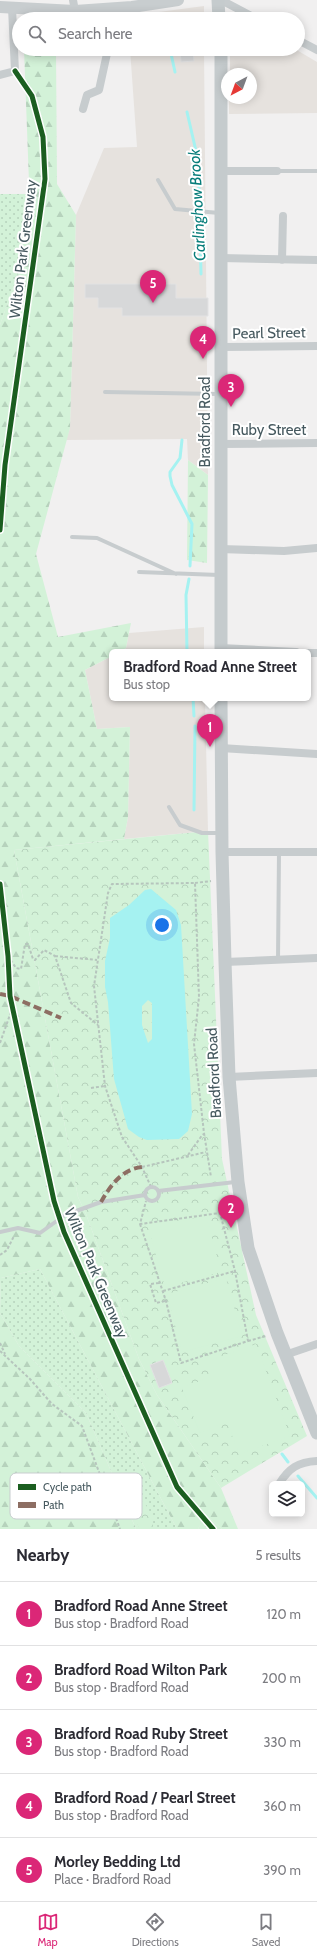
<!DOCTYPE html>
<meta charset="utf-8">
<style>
:root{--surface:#fff;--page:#f7f7f7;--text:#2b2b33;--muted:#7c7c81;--line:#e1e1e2;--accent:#db2777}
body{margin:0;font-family:Cabin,sans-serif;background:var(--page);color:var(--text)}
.controls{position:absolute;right:12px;bottom:12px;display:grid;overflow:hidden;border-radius:6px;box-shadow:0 2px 10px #0003}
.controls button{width:36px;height:36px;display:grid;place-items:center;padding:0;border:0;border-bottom:1px solid var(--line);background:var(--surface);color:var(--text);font:20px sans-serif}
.compass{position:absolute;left:221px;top:68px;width:36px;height:36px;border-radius:50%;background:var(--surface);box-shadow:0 2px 10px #0003;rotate:221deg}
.you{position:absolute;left:162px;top:925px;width:14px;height:14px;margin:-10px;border:3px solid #fff;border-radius:50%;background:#1a73e8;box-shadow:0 0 0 6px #1a73e833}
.badge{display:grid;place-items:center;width:26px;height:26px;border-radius:50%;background:var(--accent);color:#fff;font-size:13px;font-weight:700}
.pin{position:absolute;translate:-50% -33px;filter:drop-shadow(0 1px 2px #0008)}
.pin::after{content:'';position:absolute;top:21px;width:14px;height:12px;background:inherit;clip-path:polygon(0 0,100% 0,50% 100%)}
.popup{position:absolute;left:109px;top:649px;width:202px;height:52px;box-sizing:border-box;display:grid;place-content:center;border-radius:6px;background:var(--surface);filter:drop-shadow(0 1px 3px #0005);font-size:13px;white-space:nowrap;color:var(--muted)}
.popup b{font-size:15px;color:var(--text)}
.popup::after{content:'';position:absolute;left:50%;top:100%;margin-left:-8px;border:8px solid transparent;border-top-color:var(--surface)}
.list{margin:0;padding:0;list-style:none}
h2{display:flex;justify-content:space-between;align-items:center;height:52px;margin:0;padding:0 16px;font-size:17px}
h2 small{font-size:13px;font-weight:400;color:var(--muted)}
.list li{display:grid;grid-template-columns:26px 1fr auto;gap:12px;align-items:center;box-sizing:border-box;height:64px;padding:0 16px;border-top:1px solid var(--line)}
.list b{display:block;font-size:15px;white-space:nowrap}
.list p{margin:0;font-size:13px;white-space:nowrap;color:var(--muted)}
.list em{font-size:13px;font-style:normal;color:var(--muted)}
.icon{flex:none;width:22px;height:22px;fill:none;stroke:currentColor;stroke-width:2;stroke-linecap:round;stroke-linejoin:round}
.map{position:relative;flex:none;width:317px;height:1529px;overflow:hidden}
.search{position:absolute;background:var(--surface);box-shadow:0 2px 10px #0003;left:12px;right:12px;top:12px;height:44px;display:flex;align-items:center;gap:10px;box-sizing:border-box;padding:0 14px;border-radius:22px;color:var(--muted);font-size:15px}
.sheet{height:372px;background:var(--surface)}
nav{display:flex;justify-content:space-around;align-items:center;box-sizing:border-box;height:56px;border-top:1px solid var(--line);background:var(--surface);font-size:11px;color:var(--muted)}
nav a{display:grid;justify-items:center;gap:2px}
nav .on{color:var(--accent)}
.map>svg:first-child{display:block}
</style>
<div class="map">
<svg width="317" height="1529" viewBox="0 0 317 1529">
<defs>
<pattern id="grass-dots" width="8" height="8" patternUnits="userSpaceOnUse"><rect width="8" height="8" fill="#d3f2d8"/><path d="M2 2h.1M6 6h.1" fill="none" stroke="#b6d2bc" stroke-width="1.8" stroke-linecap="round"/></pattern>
<pattern id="forest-firs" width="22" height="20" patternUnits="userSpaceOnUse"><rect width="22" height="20" fill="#d3f2d8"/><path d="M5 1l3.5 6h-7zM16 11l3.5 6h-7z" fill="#b6d2bc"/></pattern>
<pattern id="park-crowns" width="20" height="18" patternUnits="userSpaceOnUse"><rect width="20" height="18" fill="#d3f2d8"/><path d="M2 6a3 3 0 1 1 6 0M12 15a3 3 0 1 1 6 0" fill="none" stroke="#b6d2bc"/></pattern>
</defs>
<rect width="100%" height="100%" fill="#f1f0f0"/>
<path fill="#e6e2de" d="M204 6V19H134L136 15Z
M130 49H204L208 475 188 460 187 439 66 440 70 428 76 215 104 148 137 147Z
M230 49H295L317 62V113L229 114V98H251V74H230Z
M204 627V652H119L126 648 129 633Z
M112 656V698H205L208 831 124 839 128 817 130 727 97 729 85 670Z"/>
<path fill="url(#grass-dots)" d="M0 194H30L31 236 0 325Z
M40 1269 177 1529H136L86 1413 19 1346 0 1313 1 1278Z
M206 1515 222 1529H198Z"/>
<path fill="url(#forest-firs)" d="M24 49H56L57 184 76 215 70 428 36 554 58 637 131 623 126 648 119 652H112V656L85 670 97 729 130 727 128 817 124 839 14 850 78 1197 86 1214 139 1359 157 1395 221 1488 238 1529H222L206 1515 198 1529H177L40 1269 1 1278 0 1313 19 1346 86 1413 136 1529H0V325L31 236Z
M188 460 208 475 207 563 187 560Z"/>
<path fill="url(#park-crowns)" d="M208 831 222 1159 256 1315 307 1436 221 1488 157 1395 139 1359 86 1214 78 1197 14 850Z
M133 1492C146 1503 153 1512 153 1529H140L134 1517 127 1498Z"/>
<path fill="#d3f2d8" d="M206 1215 221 1272 165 1287 149 1230Z
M226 1278 242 1336 182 1352 167 1294Z
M256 1344 290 1436 239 1454 227 1422 200 1433 182 1388 210 1377 205 1362Z"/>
<path fill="#a5f2f1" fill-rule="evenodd" d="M151 889 176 910 181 925 192 1114 188 1131 179 1139 147 1140 139 1137 128 1129 114 1079 108 1002 105 987V961L110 938V918L129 905 145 890ZM148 1000 152 1003V1039L148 1043 142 1025V1006Z"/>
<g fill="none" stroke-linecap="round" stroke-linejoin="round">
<path stroke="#a5f2f1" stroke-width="3" d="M164 14 165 19
M170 49 175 72
M187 112 196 151 199 189 201 274
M182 440 180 458 170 472V476L172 485 192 524 190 566
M187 652 186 595 189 579
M193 698 194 716
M194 810 195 726
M282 1454 288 1462
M298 1476 317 1498"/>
</g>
<path fill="#d7d8d9" stroke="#e2e2e3" d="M180 49H193L194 61 181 62Z
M85 284H176V298H208V316H122V308H98V298H85Z
M163 1360 172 1383 159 1388 150 1365Z"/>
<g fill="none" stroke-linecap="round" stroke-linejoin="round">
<path stroke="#b6c5bd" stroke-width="2" stroke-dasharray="3 2" stroke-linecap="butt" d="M195 883 211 881
M8 956 16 968 21 969 25 944H28L33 959 35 960 44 950 55 956 71 1003 98 1025
M55 956 97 960
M0 1043 12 1009 10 996
M91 1088 105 1086
M188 1155 203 1134
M142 1167 206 1152
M151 1187 142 1167 122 1137 105 1086 94 986 108 893 112 884 195 883 199 997 194 1044 204 1133 211 1177
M140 1224 166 1301 181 1363 248 1341 235 1271 220 1213 140 1224 146 1201
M0 1255 7 1250 14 1236
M159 1283 150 1284 156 1303 165 1301
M163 1291 235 1271
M248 1341 266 1336
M0 1343 5 1354
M0 1351 30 1379 52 1404 82 1426 120 1529"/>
<path stroke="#c7ccce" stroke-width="4" d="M277 171H317
M158 180 175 209 219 213
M105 392 218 394
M72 537 97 538 176 574
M139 572 219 575
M169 807 180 825 202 833H219
M278 960 279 852
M145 1194a7 7 0 1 1 14 0a7 7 0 1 1-14 0Z
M158 1191 235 1182
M0 1232 18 1228 40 1233 65 1215 101 1202 145 1195"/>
<path stroke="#c7ccce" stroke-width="8" d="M73 0 75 11
M221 0 257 19
M125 19 132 7
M298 40 317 50
M0 75 15 71 12 8
M83 109 87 95 99 90 108 49
M222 171H277
M221 258 317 260
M282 260 283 216
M221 347 317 346
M221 444 317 443
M220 549 284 551 317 548
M221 648 296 652
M308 653H317
M221 748 317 754
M222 852H317
M225 962 317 958
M229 1077 317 1073
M285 1355 317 1344
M279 1484C289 1468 298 1462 317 1461"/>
<path stroke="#c8cdcf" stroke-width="12" d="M0 7 75 11 132 7 178 0"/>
<path stroke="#c5cbcd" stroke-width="13" d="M218 0 219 19
M221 49V652
M221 698 222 852 225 962 229 1077 238 1182 248 1248 277 1333 317 1433"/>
<path stroke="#8d6e63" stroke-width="4" stroke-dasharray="8 4" stroke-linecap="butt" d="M0 994 10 996 61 1018
M101 1202C110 1186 122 1169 142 1167"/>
<defs>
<path id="cycleway" d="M0 530 5 465 45 179 43 137 32 96 15 71
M0 884 8 956 10 996 54 1201 64 1232 177 1487 213 1529"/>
</defs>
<use href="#cycleway" stroke="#fff" stroke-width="8"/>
<use href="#cycleway" stroke="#1b5e20" stroke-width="5"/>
</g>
<g text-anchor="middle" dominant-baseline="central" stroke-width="4" stroke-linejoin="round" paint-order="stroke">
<g font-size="15" fill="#46595f" stroke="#fff">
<text transform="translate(23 249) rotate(-83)">Wilton Park Greenway</text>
<text transform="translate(269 333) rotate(-1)">Pearl Street</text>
<text transform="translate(205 422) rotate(-90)">Bradford Road</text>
<text x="269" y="430">Ruby Street</text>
<text transform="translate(214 1073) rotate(-93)">Bradford Road</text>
<text transform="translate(96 1273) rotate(67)">Wilton Park Greenway</text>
</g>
<g font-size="16" font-style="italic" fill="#077d7a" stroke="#fff">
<text transform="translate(197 205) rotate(-93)">Carlinghow Brook</text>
</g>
</g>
<rect x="10" y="1473" width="132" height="46" rx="6" fill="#fff" stroke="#c8cdcf" stroke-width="1"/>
<rect x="18" y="1484" width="18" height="6" fill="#1b5e20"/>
<rect x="18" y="1502" width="18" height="6" fill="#8d6e63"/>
<g font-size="11" fill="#46595f">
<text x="43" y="1491">Cycle path</text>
<text x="43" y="1509">Path</text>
</g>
</svg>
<div class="controls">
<button><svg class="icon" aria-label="layers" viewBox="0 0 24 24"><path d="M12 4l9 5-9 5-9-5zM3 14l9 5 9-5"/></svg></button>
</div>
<svg class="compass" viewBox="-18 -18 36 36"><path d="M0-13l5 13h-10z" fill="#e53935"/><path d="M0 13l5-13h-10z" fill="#7c7c81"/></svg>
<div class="you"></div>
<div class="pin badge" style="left:210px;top:747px">1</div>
<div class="popup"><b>Bradford Road Anne Street</b>Bus stop</div>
<div class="pin badge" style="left:231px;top:1228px">2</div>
<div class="pin badge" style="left:231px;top:407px">3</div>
<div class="pin badge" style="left:203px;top:359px">4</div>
<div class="pin badge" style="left:153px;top:303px">5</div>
<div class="search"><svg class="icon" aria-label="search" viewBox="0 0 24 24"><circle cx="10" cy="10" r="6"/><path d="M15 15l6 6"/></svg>Search here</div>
</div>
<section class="sheet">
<h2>Nearby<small>5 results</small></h2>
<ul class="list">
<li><span class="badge">1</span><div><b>Bradford Road Anne Street</b><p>Bus stop · Bradford Road</p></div><em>120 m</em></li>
<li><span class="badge">2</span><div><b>Bradford Road Wilton Park</b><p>Bus stop · Bradford Road</p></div><em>200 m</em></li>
<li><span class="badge">3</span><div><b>Bradford Road Ruby Street</b><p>Bus stop · Bradford Road</p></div><em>330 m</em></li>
<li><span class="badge">4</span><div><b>Bradford Road / Pearl Street</b><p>Bus stop · Bradford Road</p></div><em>360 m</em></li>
<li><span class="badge">5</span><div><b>Morley Bedding Ltd</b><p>Place · Bradford Road</p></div><em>390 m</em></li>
</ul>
</section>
<nav>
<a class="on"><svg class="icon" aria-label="map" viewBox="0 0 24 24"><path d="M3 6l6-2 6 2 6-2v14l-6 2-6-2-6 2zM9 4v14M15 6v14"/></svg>Map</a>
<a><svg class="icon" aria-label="directions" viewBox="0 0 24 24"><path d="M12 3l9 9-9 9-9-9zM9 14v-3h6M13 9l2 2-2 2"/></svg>Directions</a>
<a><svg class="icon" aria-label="saved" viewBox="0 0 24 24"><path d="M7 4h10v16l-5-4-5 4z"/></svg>Saved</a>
</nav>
